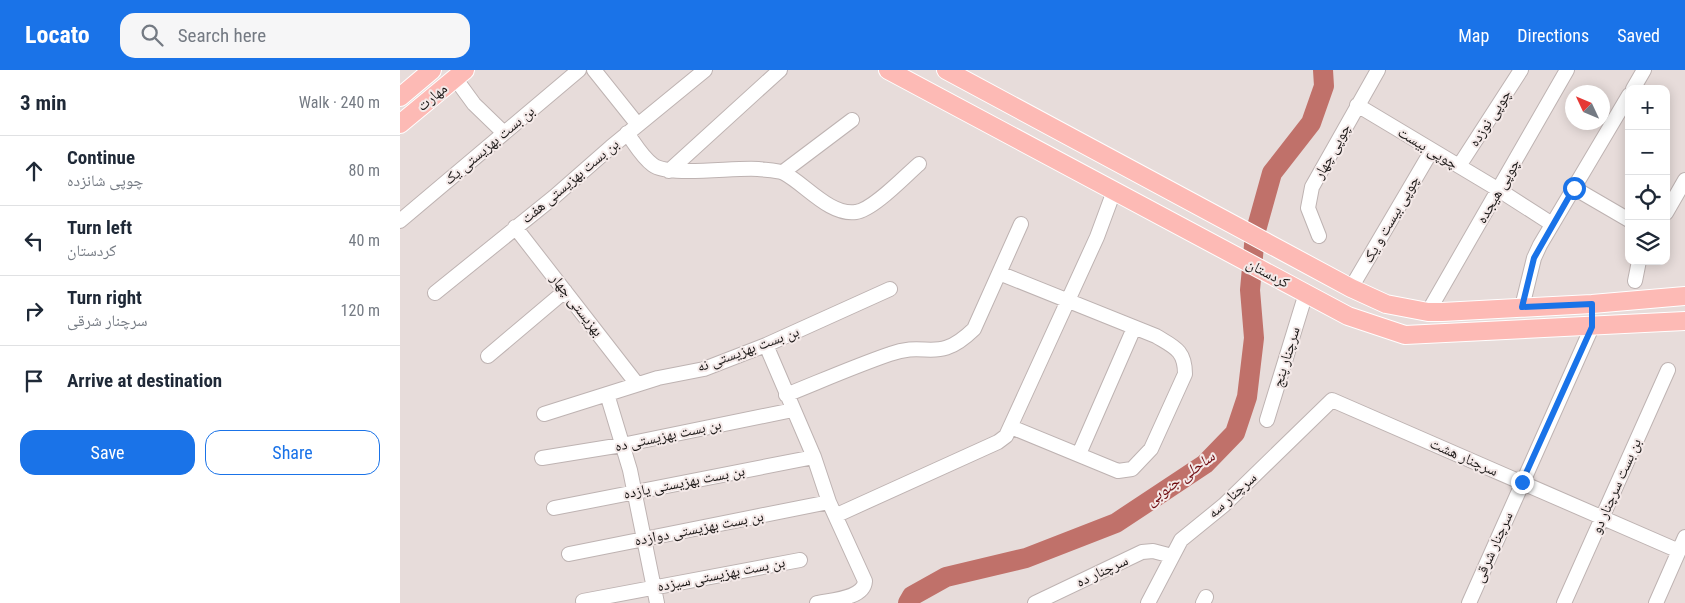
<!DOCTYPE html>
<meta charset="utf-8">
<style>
:root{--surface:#fff;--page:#f6f6f7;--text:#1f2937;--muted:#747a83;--line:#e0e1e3;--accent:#1a73e8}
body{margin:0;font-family:"Roboto Condensed","Noto Naskh Arabic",sans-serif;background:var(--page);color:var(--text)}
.controls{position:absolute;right:15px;top:15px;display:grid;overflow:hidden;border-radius:10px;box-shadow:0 2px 12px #0003}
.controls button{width:45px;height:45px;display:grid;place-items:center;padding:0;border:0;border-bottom:1px solid var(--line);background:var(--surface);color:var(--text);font:25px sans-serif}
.compass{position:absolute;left:1165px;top:15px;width:45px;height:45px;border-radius:50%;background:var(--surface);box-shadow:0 2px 12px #0003;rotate:314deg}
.stop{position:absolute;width:15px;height:15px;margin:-11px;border:4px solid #1a73e8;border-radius:50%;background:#fff}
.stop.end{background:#1a73e8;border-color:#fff;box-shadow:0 1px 5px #0008}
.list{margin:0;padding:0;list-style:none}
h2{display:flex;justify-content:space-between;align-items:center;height:65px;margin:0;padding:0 20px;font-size:21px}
h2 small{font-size:16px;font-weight:400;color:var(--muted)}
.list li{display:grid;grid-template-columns:32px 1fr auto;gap:15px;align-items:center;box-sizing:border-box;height:70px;padding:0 20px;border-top:1px solid var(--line)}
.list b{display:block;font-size:19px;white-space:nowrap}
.list p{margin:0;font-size:16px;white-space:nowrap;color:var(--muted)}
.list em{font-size:16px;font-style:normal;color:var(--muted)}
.actions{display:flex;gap:10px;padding:15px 20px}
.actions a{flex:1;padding:11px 0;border:1px solid var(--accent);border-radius:15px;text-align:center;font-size:18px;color:var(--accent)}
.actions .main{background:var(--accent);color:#fff}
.icon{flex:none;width:28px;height:28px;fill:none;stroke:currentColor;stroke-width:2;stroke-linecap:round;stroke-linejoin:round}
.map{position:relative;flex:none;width:1285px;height:533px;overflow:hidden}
header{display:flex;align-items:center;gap:30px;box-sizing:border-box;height:70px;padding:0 25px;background:var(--accent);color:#fff}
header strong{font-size:24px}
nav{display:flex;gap:28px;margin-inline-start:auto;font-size:18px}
.search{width:350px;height:45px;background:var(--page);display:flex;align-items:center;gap:12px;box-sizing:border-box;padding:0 18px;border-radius:15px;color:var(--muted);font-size:19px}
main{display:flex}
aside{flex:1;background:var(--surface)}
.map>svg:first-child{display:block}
</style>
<header>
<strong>Locato</strong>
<div class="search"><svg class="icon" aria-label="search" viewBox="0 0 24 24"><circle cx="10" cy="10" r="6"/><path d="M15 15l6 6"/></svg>Search here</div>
<nav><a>Map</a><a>Directions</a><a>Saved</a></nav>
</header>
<main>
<aside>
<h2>3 min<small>Walk · 240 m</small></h2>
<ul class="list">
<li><svg class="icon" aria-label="ahead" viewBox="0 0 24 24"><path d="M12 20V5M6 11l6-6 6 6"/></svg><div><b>Continue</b><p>چوپی شانزده</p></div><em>80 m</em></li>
<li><svg class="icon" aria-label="left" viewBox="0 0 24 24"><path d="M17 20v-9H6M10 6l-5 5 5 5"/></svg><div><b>Turn left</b><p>کردستان</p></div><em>40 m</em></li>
<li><svg class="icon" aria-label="right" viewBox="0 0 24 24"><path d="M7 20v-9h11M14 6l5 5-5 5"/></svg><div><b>Turn right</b><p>سرچنار شرقی</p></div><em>120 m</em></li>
<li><svg class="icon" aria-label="arrive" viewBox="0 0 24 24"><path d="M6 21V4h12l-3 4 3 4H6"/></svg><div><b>Arrive at destination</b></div></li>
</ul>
<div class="actions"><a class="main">Save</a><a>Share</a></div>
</aside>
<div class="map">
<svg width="1285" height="533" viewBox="0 0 1285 533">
<rect width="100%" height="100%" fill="#e7dcda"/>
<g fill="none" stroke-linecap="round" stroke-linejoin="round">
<path stroke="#c0716a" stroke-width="20" d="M508 533 512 526 546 507 626 488 716 453 805 394 835 363 847 327 854 268 850 220 855 164 872 103 911 53 924 16 923 0"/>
<defs>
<path id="minor" d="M194 0 238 55
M55 8 74 34 104 63
M1233 19 1244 0
M957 35 1099 120 1152 154
M227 63C235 74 242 87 253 95 269 107 335 97 358 99 366 100 378 100 384 103 405 114 430 146 456 142 473 140 505 106 519 94
M1059 96 1121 0
M269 101 380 0
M383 102 452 50
M1174 118 1229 150
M1266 143 1285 110
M0 151 179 0
M115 157 237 314
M919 166 908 138 912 117 978 0
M599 203 756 266C774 277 785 280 785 304L751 379 732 399 718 401 611 357
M1235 211 1239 191
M951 218 1032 80
M35 223 154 127 211 77 305 0
M1122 237 1134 188 1140 175 1229 25
M1028 242 1167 0
M366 275 414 387 429 432 465 511C464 529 430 530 417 533
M88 286 165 221
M207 324 230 400 257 533
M386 325C421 311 455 296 490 284 528 270 537 295 574 259L621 154
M144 344 258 308 304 299 366 275 490 219
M867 350 906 223
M679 384 734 258
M142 388 222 375 393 340
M154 438 414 387
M437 445 598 372 606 366 697 167 714 121
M169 484 429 432
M183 531 400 490
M635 533 742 482 753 481 772 486
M748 533 781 470 824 435 932 330 1279 481
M803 533 806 527
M1069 533 1192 257
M1164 533 1268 300
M1256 533 1285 467"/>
<path id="major" d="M488 0 948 246 1005 265 1285 251
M546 0 951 218 986 234 1028 242H1042L1192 234 1285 226
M0 27 32 0
M0 54 65 0"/>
</defs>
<use href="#minor" stroke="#beb3b2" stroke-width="16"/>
<use href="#major" stroke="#fff" stroke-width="20"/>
<use href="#minor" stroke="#fff" stroke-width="14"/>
<use href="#major" stroke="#fdbab5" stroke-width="18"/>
</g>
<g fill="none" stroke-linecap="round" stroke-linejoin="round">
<path stroke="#1a73e8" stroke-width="6" d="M1122 412 1192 257V234L1122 237 1134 188 1174 118"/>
</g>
<g text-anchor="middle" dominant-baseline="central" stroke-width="4" stroke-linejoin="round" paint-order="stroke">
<g font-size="15" fill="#1c1918" stroke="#f4e9e8">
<text transform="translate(32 27) rotate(-40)">مهارت</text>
<text transform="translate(1090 48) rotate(-57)">چوپی نوزده</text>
<text transform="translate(89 75) rotate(-40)">بن بست بهزیستی یک</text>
<text transform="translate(1028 78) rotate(31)">چوپی بیست</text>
<text transform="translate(932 81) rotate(-61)">چوپی چهار</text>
<text transform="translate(170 111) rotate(-40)">بن بست بهزیستی هفت</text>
<text transform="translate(1098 121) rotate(-60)">چوپی هیجده</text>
<text transform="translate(991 149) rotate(-60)">چوپی بیست و یک</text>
<text transform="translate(868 203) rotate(28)">کردستان</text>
<text transform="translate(177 235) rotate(52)">بهزیستی چهار</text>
<text transform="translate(348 279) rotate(-20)">بن بست بهزیستی نه</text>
<text transform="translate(886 287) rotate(-73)">سرچنار پنج</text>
<text transform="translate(268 365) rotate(-12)">بن بست بهزیستی ده</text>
<text transform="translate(1064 387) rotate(24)">سرچنار هشت</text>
<text transform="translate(284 412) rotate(-11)">بن بست بهزیستی یازده</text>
<text transform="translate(1216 416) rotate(-66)">بن بست سرچنار دو</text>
<text transform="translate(832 425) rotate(-42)">سرچنار سه</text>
<text transform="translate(299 458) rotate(-11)">بن بست بهزیستی دوازده</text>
<text transform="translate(1093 477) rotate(-66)">سرچنار شرقی</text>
<text transform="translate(702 501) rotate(-25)">سرچنار ده</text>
<text transform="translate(321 504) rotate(-11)">بن بست بهزیستی سیزده</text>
</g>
<g font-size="16" font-style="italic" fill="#6f0b10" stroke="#f4e9e8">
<text transform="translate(780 408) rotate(-36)">ساحلی جنوبی</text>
</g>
</g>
</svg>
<div class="controls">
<button>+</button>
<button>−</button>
<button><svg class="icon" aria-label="locate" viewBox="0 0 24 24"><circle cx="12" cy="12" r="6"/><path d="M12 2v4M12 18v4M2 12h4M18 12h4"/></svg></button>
<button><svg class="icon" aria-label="layers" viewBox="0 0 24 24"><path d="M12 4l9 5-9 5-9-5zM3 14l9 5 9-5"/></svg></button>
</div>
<svg class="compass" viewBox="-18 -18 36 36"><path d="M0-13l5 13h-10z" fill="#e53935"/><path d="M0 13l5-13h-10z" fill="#747a83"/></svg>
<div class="stop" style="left:1174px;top:118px"></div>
<div class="stop end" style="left:1122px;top:412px"></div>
</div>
</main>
